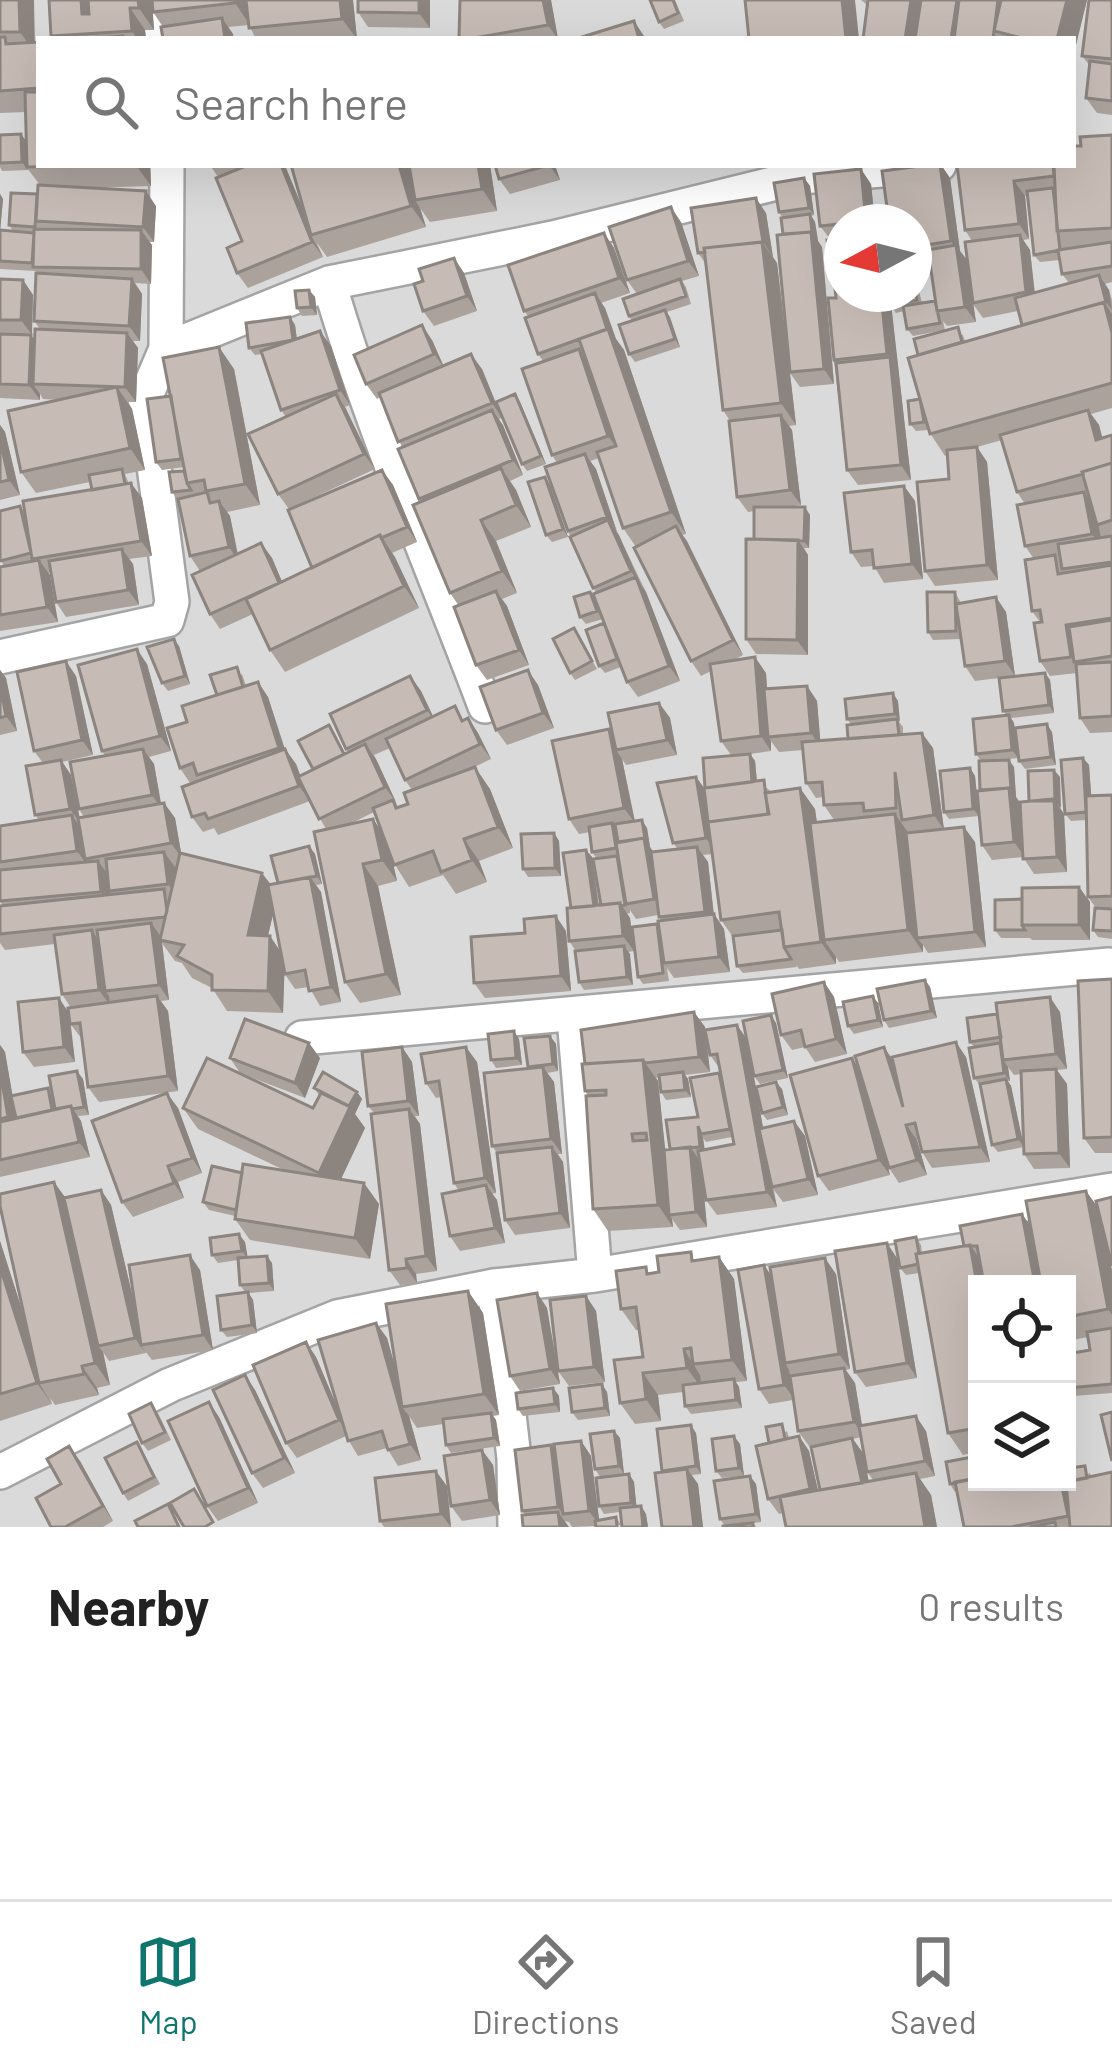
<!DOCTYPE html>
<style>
:root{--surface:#fff;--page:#f6f6f6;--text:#222;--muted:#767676;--line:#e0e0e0;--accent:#0f766e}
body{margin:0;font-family:Barlow,sans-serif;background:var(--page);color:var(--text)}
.controls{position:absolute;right:36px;bottom:36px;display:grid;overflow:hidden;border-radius:0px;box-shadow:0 12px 48px #0002}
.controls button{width:108px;height:108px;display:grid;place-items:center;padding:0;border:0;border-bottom:3px solid var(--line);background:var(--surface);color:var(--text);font:60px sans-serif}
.compass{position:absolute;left:824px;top:204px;width:108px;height:108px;border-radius:50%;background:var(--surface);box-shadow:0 12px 48px #0002;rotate:263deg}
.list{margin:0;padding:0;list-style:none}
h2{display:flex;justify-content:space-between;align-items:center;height:156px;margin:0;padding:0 48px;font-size:51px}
h2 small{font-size:39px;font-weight:400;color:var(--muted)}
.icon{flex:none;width:66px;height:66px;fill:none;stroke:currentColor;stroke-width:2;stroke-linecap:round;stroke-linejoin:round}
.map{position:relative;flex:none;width:1112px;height:1527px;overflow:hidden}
.search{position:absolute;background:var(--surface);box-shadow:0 12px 48px #0002;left:36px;right:36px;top:36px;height:132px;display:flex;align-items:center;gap:30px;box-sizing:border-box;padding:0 42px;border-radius:0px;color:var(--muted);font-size:45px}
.sheet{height:372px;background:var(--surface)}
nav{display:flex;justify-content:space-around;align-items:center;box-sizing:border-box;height:168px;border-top:3px solid var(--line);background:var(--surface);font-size:33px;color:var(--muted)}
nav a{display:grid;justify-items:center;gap:6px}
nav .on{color:var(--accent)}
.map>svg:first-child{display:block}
</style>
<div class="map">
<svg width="1112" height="1527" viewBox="0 0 1112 1527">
<rect width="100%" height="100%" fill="#efeae2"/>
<path fill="#dbdada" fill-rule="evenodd" d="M0 0H1112V1527H0ZM39 39H1073V165H39ZM842 222H914V294H842ZM977 1284H1067V1482H977Z"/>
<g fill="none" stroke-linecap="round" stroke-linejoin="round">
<defs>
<path id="minor" d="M157 0 160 39
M329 283C371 427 432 565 485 706
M166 349 329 283 553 238 801 177 939 165
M0 657 167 620 172 602 145 398 166 349 167 165
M574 1017 595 1275
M302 1038 1109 965
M494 1286 514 1458 515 1527
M0 1472 170 1385 337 1317 494 1286 595 1275 1112 1190"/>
</defs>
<use href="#minor" stroke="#a4a4a4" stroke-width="38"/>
<use href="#minor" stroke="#fff" stroke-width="33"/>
</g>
<path fill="#aba29c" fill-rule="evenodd" d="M0 0H34V42H39V165H150L151 186 87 188 156 206 154 242H149L152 245 151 284 135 283 142 294 140 341H133L138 348 136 402H128L132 409 145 470 125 474 129 484 142 498 152 556 129 559 133 564 139 605 66 617 56 602 51 572 48 573 58 622 0 631V567L4 566 0 559 20 506 25 513 92 490 90 482 36 493 21 472 60 400 43 399 40 394V400L0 398V279L23 280 33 295 31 335 34 340 40 329 34 321 38 273 36 271 0 269V194L3 199 0 230 13 231 9 225 37 194 40 185 27 168 28 170 2 171 0 167V135L21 134 26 141V112L0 113Z
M49 0H353L357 39H256L249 25 228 27 233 34 163 27 153 12 152 6 154 30H145L146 39H53L51 36Z
M430 0V28L368 27 358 12Z
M460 0H551L558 39H459Z
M650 0H675L684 21 664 29 659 22Z
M861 0H1087L1073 57V39H863L867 5Z
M1112 0V115L1097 113 1086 98 1090 66 1082 56Z
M1112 135V282L1105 284 1109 290 1112 300V408L1091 414 1099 425 1102 438 1112 435V732L1090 733 1080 718 1077 673 1050 676 1040 661V622L1032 611 1034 559 1025 546V504L1017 492 1002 440 977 447 987 462 998 580 935 586 925 571 949 479 947 455 945 456 928 430 916 431 910 424 920 399 918 355 945 330 913 336 907 329 904 311 896 313 891 306 911 480 858 485 847 470 834 360 836 298 833 270 830 265V239L820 226 871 184 875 222H842V294L914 283 919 291 922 303 935 301 929 261 914 263V222L941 165 950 178 960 251 967 260 972 241 965 230 957 165 1081 146ZM1025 196H1028L1034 255 1040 262 1060 260 1062 274 1069 283 1035 293 1030 250 1023 240 1029 239ZM973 304 983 318 1018 311 1022 325 965 341 963 335 945 330 943 321 947 326 976 322Z
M210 165H407L411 177 490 165 497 211 430 222 420 208 426 227 327 257 317 243 323 257 248 288 237 273 242 241 218 177ZM291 166 306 215 286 168Z
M495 165H555L560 180 510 194 499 179Z
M804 178 810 186 814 215 811 216 815 222 818 241 822 247 834 384 800 387 790 373 796 425 789 426 792 430 801 505 784 507 810 515 809 548H804L808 555V655L756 654 746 639 754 539V511L748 512 737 497 730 421 723 410 706 264 698 253 766 213 773 257 777 263 788 352 782 217 779 212Z
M681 222 699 276 682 281 686 287 691 304 667 312 680 347 635 362 629 354 632 321 629 316 637 294 627 280Z
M604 233 614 248 630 293 601 303 605 308 616 339 624 350 686 534 682 535 743 655 732 661 766 673 767 689 807 686 817 701 820 741 848 739 851 724 847 719 898 701 899 722 903 727V734L933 748 944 829 975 842 986 947 928 953 923 945V952L839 962 836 957V964L799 969 796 964 797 967 743 973 737 966 733 937 721 920 712 854 703 855 708 862 714 914 724 929 730 972 674 978 667 968 669 981 643 984 638 977 661 920 658 915 636 919 630 910V913L627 914 630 918 634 951 628 952 633 985 584 990 579 982 576 951 569 941 571 908 586 850 592 857 599 905H601L597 859 592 852 590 832 579 834 569 819 613 735 659 703 670 718 677 755 626 765 622 759 635 821 647 828 650 847 653 852 678 849 673 843 696 777 704 788 731 755 721 741 711 671 701 676 691 661 636 547 623 528 599 458 590 461 596 469 617 532 646 592 680 681 638 697 627 682 621 667 605 673 599 666 604 623 603 619 586 624 580 617 590 592 596 599V593L568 531 557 463 552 455 543 361 538 354 528 316 524 311ZM771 741 779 752 803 750 806 783 816 798 823 797 824 805 834 820 817 823 815 809 772 792 757 781 755 761 750 754 771 751Z
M454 258 464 273 477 311 434 326 423 311V281Z
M309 290 315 297 317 315 302 316 297 308Z
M290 317 295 325 297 339 331 346 350 405 345 407 375 469 289 509 278 494 286 417 281 410 262 354 255 355 249 348Z
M432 340 443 366 482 369 502 418 499 419 523 475 510 481 516 490 531 527 496 541 517 593 502 599 507 606 529 665 487 680 476 665 459 606 450 593 421 502 398 449 402 447 380 397 377 399 366 384Z
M234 369 260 505 227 512 230 516 238 554 261 543 272 558 282 582 312 568 382 470 393 485 417 542 392 553 419 608 285 672 270 650 253 614 220 629 210 614 200 571 190 556 178 500 172 492 184 471V467L162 470 156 462 171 396Z
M520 402 546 464 527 471 522 464Z
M0 425 5 432 20 495 0 500Z
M545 477 550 485 568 537 552 542 546 535Z
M904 486 915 501 923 579 884 583 874 566 861 567 851 552Z
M955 592 961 603 1006 612 1015 676 975 681 965 666 961 639 933 640 928 632Z
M574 628 597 669 575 680 570 673Z
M179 646 190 684 168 691 162 683Z
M147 664 171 751 149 757 154 764 161 803H164L175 818 181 853 271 885 278 883 309 846 315 854 322 884 316 885 321 892 341 1002 320 1006 309 987 295 989 284 973 283 1013 227 1011 212 988 192 978 182 963 175 961 162 943 169 1000 161 1001 168 1011 178 1091 99 1102 88 1087 82 1039 71 1025 75 1062 34 1067 23 1052 71 1008 62 994 55 944 5 950 0 943V906H3L0 901V826L39 820 35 815 43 763 34 751 76 676 93 755 62 762 71 775 79 818 84 817 79 809 105 756 102 751ZM273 913 280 951 268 936Z
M0 670 6 678 17 731 0 735Z
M1045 673 1050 680 1054 713 1011 718 1014 723 1018 758 989 761 1014 767 1016 797 1020 803 1029 801 1060 777V808L1064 814 1067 872 1034 874 1023 857 992 860 982 845 981 761 976 754 1007 716 1003 711Z
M242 674 246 686 258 682 268 697 285 749 296 764 300 775 313 769 334 733 345 754 348 752 346 749 410 676 421 691 433 716 464 720 468 718 478 733 491 759 468 770 490 789 513 848 479 861 487 882 456 894 443 875 409 887 392 860 397 881 378 886 401 995 360 1003 345 982 326 829 310 801 218 835 214 828 203 832 192 817 201 780 190 783 180 768 217 695ZM390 748 405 780 412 790 408 804 398 807 374 755ZM374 812 382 832 373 819 350 824Z
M538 685 554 728 507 745 496 730Z
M1052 732 1056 765 1025 769 1019 761Z
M1083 758 1089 765 1091 796 1112 795V939L1098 937 1093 930 1096 908 1088 897 1086 820 1071 821 1065 814Z
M970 768 975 776 979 816 949 819 944 812Z
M554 833 559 841 561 876 528 877 523 869Z
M1079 887 1090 902V940H1032L1030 938H1001L995 930 1022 899Z
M566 931 571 991 485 998 474 983Z
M1112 979V1153H1095L1084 1138Z
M925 980 930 987 937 1018 889 1028 884 1020Z
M824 982 834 997 847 1054 815 1062 805 1047 792 1050 781 1035Z
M878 1003 883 1027 854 1034 848 1026Z
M694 1012 705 1027V1030L737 1025 747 1039 776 1023 788 1078 760 1084 754 1076 750 1053 756 1087 782 1089 788 1115 767 1120 762 1113 756 1088 763 1128 794 1121 805 1136 818 1195 783 1202 774 1190 777 1207 717 1215 706 1200 702 1174 707 1227 680 1230 672 1219 673 1227 608 1231 593 1209 588 1096 585 1091ZM705 1033 710 1055 720 1069 719 1073 698 1117 670 1149 665 1150 658 1081 656 1078 659 1077 661 1092 666 1100 691 1097 688 1079 685 1075 710 1072ZM732 1137 734 1144 705 1150 703 1138 706 1142Z
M1060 1012 1067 1069 1057 1070 1067 1084 1070 1168 1034 1169 1024 1154V1147L998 1152 992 1145 981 1086 974 1078V1047L970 1042ZM1008 1067 1014 1075 1021 1074 1023 1145 1011 1086 1008 1081H1010Z
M550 1036 556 1044 558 1071 547 1073 554 1082 562 1154H558L563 1162 570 1228 515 1235 505 1220 497 1153 492 1146 529 1068Z
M519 1039 522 1065 496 1068 491 1060Z
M0 1045 5 1052 12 1095 52 1094 83 1079 89 1115 78 1116 81 1121 90 1157 0 1177Z
M402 1047 412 1062 419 1116H415L420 1124 437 1271 416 1274 417 1283 400 1285 389 1270 374 1113 368 1106Z
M884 1047 893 1060 966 1057 990 1162 932 1168 922 1152 919 1139 917 1140 927 1175 899 1183 889 1168 882 1147 890 1175 829 1191 818 1176 852 1058 858 1067Z
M230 1058H320L305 1098 240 1073Z
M477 1062 496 1193 492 1194 497 1200 505 1243 460 1251 450 1236 459 1191 454 1183 441 1097 436 1098 426 1083Z
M314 1088 357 1092 362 1099 355 1114 365 1128 341 1179 379 1204 370 1259 250 1240 235 1219V1216L209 1210 203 1202 242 1173 284 1170 198 1129 183 1108H313L319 1095Z
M178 1108 202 1173 178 1182 184 1198 133 1217 122 1202Z
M101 1190 111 1205 136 1311 200 1270 213 1350 152 1360 145 1351 146 1353 109 1361 103 1352 110 1385 97 1388 99 1395 55 1405 50 1398 52 1404 0 1421V1241L26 1323 65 1198Z
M1086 1191 1098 1208 1112 1271V1393L1073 1396 1067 1388 1090 1350 1088 1337 1067 1341V1284H977V1452L963 1455 948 1433 919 1273 906 1275 900 1268 916 1237 921 1245 922 1253 963 1246 1030 1226Z
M245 1242 247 1257 272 1263 274 1291 248 1293 253 1300 257 1333 227 1337 221 1330 245 1292 240 1285 238 1260 218 1263 212 1255Z
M719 1257 734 1279 747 1381 736 1382 739 1387 742 1408 691 1414 685 1406 683 1392 658 1395 661 1421 635 1424 620 1403 643 1357 639 1330H636L621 1309 651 1273 696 1260Z
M897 1258 917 1378 866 1387 855 1372Z
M764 1265 772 1277 836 1274 850 1369 846 1370 855 1383 862 1426 926 1431 935 1476 920 1479 931 1495 937 1527H786L783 1513 779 1514 768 1499 769 1443 787 1431 789 1438 799 1436 809 1451 818 1490H820L825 1444 809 1446 798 1431 793 1400 769 1404 759 1389ZM861 1437 867 1472 874 1481 869 1482 863 1453 853 1439Z
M468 1291 483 1313 499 1415 493 1416 496 1420 500 1446 451 1453 446 1445 443 1424 417 1428 409 1416 421 1460 398 1466 387 1448 358 1456 346 1436 297 1458 286 1443 306 1342 316 1357 339 1411 376 1323 387 1338 397 1374Z
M537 1293 547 1308 560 1384 520 1391 510 1376Z
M586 1296 596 1311 605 1382 569 1386 558 1371Z
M245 1375 255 1390 295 1473 263 1488 252 1473Z
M553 1388 559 1396 560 1412 523 1416 518 1409Z
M607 1392 610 1416 578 1420 572 1412Z
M157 1411 171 1440 148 1451 142 1443Z
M219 1417 258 1503 218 1521 207 1506Z
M614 1431 620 1438 624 1474 600 1477 595 1469Z
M696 1433 701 1474 692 1475 698 1484 703 1527H662L663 1472Z
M581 1441 591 1456 599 1520 616 1517 621 1525 572 1527 569 1522 525 1515 522 1511 555 1450Z
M740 1444 744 1476 722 1478 716 1471Z
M142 1450 160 1484 128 1501 123 1493Z
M482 1450 493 1465 500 1515 462 1521 451 1506Z
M80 1461 113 1521 103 1527H51L61 1484Z
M1090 1473 1112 1527H964L957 1492H955L950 1484 977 1482H1067V1477L1068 1482Z
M629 1474 634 1482 636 1506H641L646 1514 648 1527H622L620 1512 604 1514 599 1506Z
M756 1484 761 1522 753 1523 756 1527H723L725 1526 720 1519Z
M447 1486 451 1527H384L380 1521Z"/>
<path fill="#8b847f" d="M19 0H34L35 53 20 32Z
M81 0H95L97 36 82 14Z
M138 0H152L154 30 139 8Z
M235 0H247L250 25 235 3Z
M340 0H353L357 39 342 19Z
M419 0H430V28L419 13Z
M543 0H551L558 39 548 25Z
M842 0H855L859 39H846Z
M911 0H923L918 39H905Z
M1067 0H1087L1073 57V39H1057Z
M130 8 145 30 146 39H137L132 31Z
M222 18 233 34 234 39H225Z
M634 21 644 36 645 39H639Z
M21 134 26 141 28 170 22 162Z
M136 165H150L151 186Z
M281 165H284L286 168 313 235H311L323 257 312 242Z
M399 165H407L418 200H415L420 208 426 227 411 206Z
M478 165H490L497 211 482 189Z
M549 165H555L560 180Z
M941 165 950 178 960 251 967 260 976 322 965 307 957 250 951 241Z
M861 169 871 184 875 222 866 221Z
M804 178 810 186 814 215 809 208Z
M1014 181 1025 196 1029 239 1019 224Z
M146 191 156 206 154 242 143 227Z
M0 194 3 199 0 232Z
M756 198 766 213 773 257 763 242Z
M671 207 681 222 699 276 688 261Z
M810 214 815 222 818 241 822 247 834 384 824 369Z
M141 230 152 245 151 284 141 269Z
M604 233 614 248 630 293 619 278Z
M1020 235 1030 250 1036 307 1026 292Z
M762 242 777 263 796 425 781 403Z
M454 258 464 273 477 311 467 296Z
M1099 275 1109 290 1112 310 1106 302Z
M132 279 142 294 140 341 129 326Z
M23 280 33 295 32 335 21 320Z
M309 290 315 297 317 315 311 307Z
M595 293 605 308 616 339 624 350 686 534 671 512Z
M881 294H890L911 480 901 465Z
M1104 302 1112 314V333Z
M665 310 670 317 680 347 675 339Z
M290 317 295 325 298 349 293 342Z
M422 325 432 340 445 369 434 354Z
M320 331 331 346 350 405 340 390Z
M127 333 138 348 136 402 125 387Z
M31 335 41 350 33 384 40 394V400L29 385Z
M219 347 234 369 260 505 245 484Z
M579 349 590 364 619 451 608 436Z
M471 354 482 369 502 418 492 403Z
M117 387 132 409 145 470 130 448Z
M336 394 346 409 375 469 364 454Z
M515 394 520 402 546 464 541 456Z
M492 410 503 425 523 475 513 460Z
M1088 410 1099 425 1107 455 1096 440Z
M781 415 792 430 801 505 790 490Z
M0 425 5 432 20 495 9 480 0 440Z
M977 447 987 462 998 580 987 565Z
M585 454 596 469 617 532 607 517Z
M501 468 516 490 531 527 516 505Z
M382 470 393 485 417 542 407 527Z
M545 477 550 485 568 537 563 529Z
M131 483 142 498 152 556 141 541Z
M904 486 915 501 923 579 912 564Z
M1084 492 1095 507 1103 549 1092 534Z
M219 501 230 516 239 562 229 547Z
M805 507 810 515 809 548 804 541Z
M481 520 496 541 517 593 502 571Z
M608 520 619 535 641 585 646 592 680 681 669 666 636 579 631 571Z
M676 526 687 541 743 655 733 640Z
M380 535 395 557 419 608 404 586Z
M798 540 808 555V655L797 640Z
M261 543 272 558 289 598 279 583Z
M122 549 133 564 139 605 128 590Z
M39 560 50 575 58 622 47 607Z
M496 591 507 606 529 665 519 650Z
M996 597 1006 612 1015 676 1005 661Z
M174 639 179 646 190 684 185 676Z
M137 649 147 664 171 751 160 736Z
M755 657 766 673 770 737H768L771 741V751L761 736Z
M66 661 76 676 93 755 82 740Z
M0 670 6 678 17 731 6 716 0 686Z
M528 670 538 685 554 728 543 713Z
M1045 673 1050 680 1054 713 1049 705Z
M410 676 421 691 437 725 427 710Z
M258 682 268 697 289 763 279 748Z
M807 686 817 701 821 748 811 733Z
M893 693 898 701 900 722 895 714Z
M659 703 670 718 677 755 667 740Z
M1009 715 1014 723 1018 758 1012 750Z
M468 718 478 733 491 759 480 744Z
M1047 724 1052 732 1056 765 1051 757Z
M609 729 619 744 616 750 622 759 635 823 624 808Z
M922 733 933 748 944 830 934 815Z
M365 744 376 759 396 802 385 787Z
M143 749 154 764 162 810 152 795Z
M285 749 296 764 310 801 299 786Z
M750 754 755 761 758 794 752 786Z
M1083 758 1089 765 1093 820 1087 812Z
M61 760 71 775 81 824 70 809Z
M1009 760 1014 767 1016 797 1020 803 1025 857 1014 842Z
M475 767 490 789 513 848 498 827Z
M970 768 975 776 979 816 973 809Z
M1054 770 1060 777 1061 808 1055 801Z
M696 777 707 792 716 853 706 838Z
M800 788 815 809 833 939 824 940 836 957V964L821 942Z
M1054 799 1064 814 1067 872 1057 857Z
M164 803 175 818 182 858 171 843Z
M895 814 910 835 917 938 923 945V952L908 930Z
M72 815 82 830 85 859 88 866 77 851Z
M373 819 388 841 397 881 382 860Z
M642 820 647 828 650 847 654 853 664 914 654 899Z
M964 827 975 842 986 947 975 932Z
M554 833 559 841 561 876 555 868Z
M464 839 479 861 487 882 472 860Z
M309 846 315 854 322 884 317 876Z
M697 847 708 862 715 927 705 912Z
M586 850 592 857 600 917 595 909Z
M164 852 175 867 179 899 168 884Z
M98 861 109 876 112 907 101 892Z
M363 864 378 886 401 995 386 974Z
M262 873 278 894 263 956 248 935Z
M310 877 321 892 341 1002 331 987Z
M1079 887 1090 902V940L1079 925Z
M620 903 630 918 634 951 623 936Z
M714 914 724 929 730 972 719 957Z
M556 916 566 931 571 991 561 976Z
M151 923 162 938 160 940 162 943 169 1000 159 985Z
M92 930 102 946 105 991 109 996 110 1005 99 990Z
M270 936 285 958 283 1013 268 991Z
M624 946 630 954 633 985 627 977Z
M925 980 930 987 937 1018 931 1011Z
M824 982 834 997 847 1054 836 1039Z
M157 996 168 1011 178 1091 168 1076Z
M873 996 878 1003 883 1027 878 1020Z
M1050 997 1060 1012 1067 1069 1056 1054Z
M59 998 69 1013 75 1062 64 1047Z
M694 1012 705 1027 710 1072 699 1057Z
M771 1015 776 1023 788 1078 783 1070Z
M737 1025 747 1040 774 1187H772L777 1207 767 1192Z
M514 1031 519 1039 522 1065 516 1058Z
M550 1036 556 1044 558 1071 553 1064Z
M956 1042 966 1057 990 1162 980 1147Z
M309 1043 320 1058 305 1098 295 1083Z
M0 1045 5 1052 19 1132 8 1117 0 1070Z
M402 1047 412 1062 419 1116 408 1101Z
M466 1047 477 1062 496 1193 485 1178Z
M884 1047 894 1063 903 1107Z
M852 1058 862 1073 890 1175 879 1160Z
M643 1060 658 1081 672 1214 669 1215 672 1219 673 1227 658 1205Z
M1003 1060 1008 1067 1010 1081 1004 1073Z
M543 1067 554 1082 562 1154 551 1139Z
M1056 1069 1067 1084 1070 1168 1059 1153Z
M77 1071 83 1079 89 1115 84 1107Z
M683 1072 688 1079 691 1097 685 1090Z
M1006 1079 1011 1086 1024 1147 1018 1139Z
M776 1082 782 1089 788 1115 783 1107Z
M357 1092 362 1099 355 1114 365 1128 334 1194 319 1173Z
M167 1093 178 1108 202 1173 192 1158Z
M71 1106 81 1121 90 1157 79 1142Z
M409 1109 420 1124 437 1271 426 1256Z
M794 1121 805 1136 818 1195 808 1179Z
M906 1125 917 1140 927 1175 917 1160Z
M698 1126 703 1138 705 1154 700 1147Z
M552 1147 563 1162 570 1228 560 1213Z
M690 1147 701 1162 707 1227 696 1212Z
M168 1166 178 1182 184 1198 174 1183Z
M54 1182 70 1204 98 1346 103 1352 110 1385 95 1363Z
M364 1183 379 1204 370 1259 355 1238Z
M486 1185 497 1200 505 1243 495 1228Z
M101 1190 111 1205 144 1345H141L146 1353 135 1338Z
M1086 1191 1101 1212 1112 1271V1315L1108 1309Z
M1022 1214 1033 1229 1043 1284H1035Z
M239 1234 245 1242 248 1259 242 1251Z
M0 1241 45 1382 39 1383 52 1404 37 1383 0 1267Z
M887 1243 897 1258 917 1378 907 1363Z
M970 1245 985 1266 988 1284H977Z
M190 1255 200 1270 213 1350 203 1335Z
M267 1256 272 1263 274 1291 269 1283Z
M719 1257 734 1279 747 1381 732 1360Z
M825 1258 836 1274 850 1369 839 1354Z
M406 1259 416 1274 417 1283 407 1268Z
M764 1265 774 1280 785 1363 789 1370 795 1400 784 1385Z
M468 1291 483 1313 499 1415 484 1394Z
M248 1292 253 1300 257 1333 252 1325Z
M537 1293 547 1308 560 1384 550 1369Z
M586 1296 596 1311 605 1382 594 1367Z
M376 1323 387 1338 406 1406 402 1407 409 1416 421 1460 410 1444Z
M306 1342 316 1357 349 1435 339 1420Z
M684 1349 700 1375 702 1389 687 1368Z
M82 1366 97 1388 99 1395 84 1374Z
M844 1368 855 1383 864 1437 854 1422Z
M643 1373 658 1395 661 1421 646 1399Z
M245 1375 255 1390 295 1473 284 1458Z
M734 1379 739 1387 742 1408 736 1400Z
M602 1384 607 1392 610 1416 605 1408Z
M553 1388 559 1396 560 1412 555 1404Z
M209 1402 219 1417 258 1503 248 1488Z
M491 1413 496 1420 500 1446 494 1438Z
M916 1416 926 1431 935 1476 925 1461Z
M691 1425 696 1433 701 1474 696 1466Z
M614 1431 620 1438 624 1474 619 1466Z
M734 1436 740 1444 744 1476 739 1468Z
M799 1436 809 1451 821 1504 810 1489Z
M852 1438 863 1453 872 1498 862 1483Z
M581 1441 591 1456 600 1526 589 1511Z
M551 1445 562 1460 563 1514 558 1507Z
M69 1446 80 1461 113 1521 103 1506Z
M482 1450 493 1465 500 1515 490 1500Z
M687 1469 698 1484 703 1527H694Z
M436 1471 447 1486 451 1527 441 1514Z
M916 1473 931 1495 937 1527H925Z
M629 1474 634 1482 637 1511 631 1503Z
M750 1476 756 1484 761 1522 756 1514Z
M1067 1477 1077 1527 1068 1516 1061 1482H1067Z
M641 1506 646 1514 648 1527H643Z
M558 1512 569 1527H560Z"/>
<path fill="#c7bcb5" stroke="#8b847f" stroke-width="3" fill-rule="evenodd" d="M0 0H19L20 32H0Z
M49 0H81L82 14H89L88 0H138L139 8H130L132 31 51 36Z
M152 0H235V3L153 12Z
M246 0H340L342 19 249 28Z
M358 0H419V13L358 12Z
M460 0H543L548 25 468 39H459Z
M650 0H673L678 13 659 22Z
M745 0H842L846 39H749Z
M868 0H911L905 39H863Z
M921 0H957L951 39H915Z
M959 0H998L993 39H954Z
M1001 0H1067L1057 39H1026L994 31Z
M1089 0H1112V59L1082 56Z
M222 18 225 39H163L161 27Z
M634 21 639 39H583L582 37Z
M123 36 124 39H80Z
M0 37H5L6 44 39 42V88L0 91Z
M1090 61 1112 64V101L1086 98Z
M25 92H39V165H105L27 167Z
M21 134 22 162 0 163V135Z
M1112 135V228L1057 231 1054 165H1073V146H1081L1080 137Z
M248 165H281L312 242 237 273 227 248 242 241 216 178Z
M291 165H399L411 206 311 235Z
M409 165H478L482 189 415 200Z
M495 165H549L499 179Z
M928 165H940L951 241 914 247V222H889L882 171Z
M957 165H1053L1054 176 1014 181 1019 224 965 230Z
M861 169 866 221 820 226 814 174Z
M804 178 809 208 779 212 774 183Z
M38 185 146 191 143 227 36 221Z
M1053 188 1060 250 1034 255 1027 191Z
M11 193 37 194 35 227 9 225Z
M756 198 763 242 704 248 705 252 698 253 691 208Z
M671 207 688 261 627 280 609 227Z
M810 214 812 233 811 232 783 234 781 218Z
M34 229 141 230V269L33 267Z
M0 230 34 233 32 263 0 261Z
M811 232 824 369 790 372 777 235Z
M604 233 619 278 524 311 508 265Z
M1020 235 1026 292 973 303 965 242Z
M842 238V258L832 259 833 265H830L827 240Z
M762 242 781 403 723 410 704 248Z
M1112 242V266L1062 274 1058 250Z
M956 245 965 307 937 311 928 250Z
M454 258 467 296 423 311 414 284 423 281 419 269Z
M842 258V294H881L887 354 834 360 828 298H836L832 259Z
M36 273 132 279 129 326 34 321Z
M1099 275 1106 302 1022 325 1015 298Z
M0 279 23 280 21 320H0Z
M680 279 686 296 629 316 623 299Z
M914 283 917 300 891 305 889 294H914Z
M309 290 311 307 297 308 295 291Z
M595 293 607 329 538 354 525 318Z
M935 301 940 323 907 329 903 306Z
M1104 302 1112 333V383L930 434 908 358Z
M665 310 675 339 629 354 619 325Z
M290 317 293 340 249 348 246 323Z
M422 325 434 354 366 384 354 355Z
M958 327 962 342 918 355 914 339Z
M35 329 127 333 125 387 33 384Z
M608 329 671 512 623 528 597 452 616 446 579 339Z
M320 331 340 390 281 410 261 351Z
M0 334 31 335 29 385 0 384Z
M219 347 245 484 206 491 204 480 187 483 163 358Z
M579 349 608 436 552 455 522 369Z
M471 354 492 403 398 442 379 393Z
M890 357 901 465 847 470 836 363Z
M117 387 130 448 21 472 8 411Z
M336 394 364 454 278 494 248 434Z
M515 394 541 456 522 464 496 402Z
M171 396 181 459 156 462 147 399Z
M920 399 924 422 910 424 908 401Z
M492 410 513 460 419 499 398 449Z
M1088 410 1096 440 1112 435V463L1082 472 1083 474 1017 492 1000 435Z
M781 415 790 490 737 497 729 421Z
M0 440 9 480 0 482Z
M977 447 987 565 925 571 917 482 949 479 947 450Z
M585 454 607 517 568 531 545 467Z
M1112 463V520L1097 525 1082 472Z
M501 468 516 505 481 520 502 571 450 593 413 505Z
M122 469 125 484 92 490 89 475Z
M382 470 407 527 381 538 380 535 312 568 288 510Z
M184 471 187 483 191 490 172 492 169 472Z
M545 477 563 529 546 535 528 482Z
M131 483 141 541 32 559 23 501Z
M904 486 912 564 874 568 872 550 851 552 844 493Z
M207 492 210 503 219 501 229 547 190 556 178 499Z
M1084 492 1092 534 1025 546 1017 505Z
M20 506 31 553 0 561V511Z
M754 507H805L804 541 754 539Z
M608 520 631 571 593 588 570 537Z
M676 526 733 640 691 661 634 548Z
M380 535 404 586 270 650 246 599Z
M1112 536V562L1062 569 1058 544Z
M746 539 798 540 797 640 746 639Z
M261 543 279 583 210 614 192 575Z
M122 549 128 590 56 602 49 561Z
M1055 555 1058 574 1112 565V618L1066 625 1071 657 1040 661 1034 623 1042 622 1040 610 1032 611 1025 560Z
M39 560 47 607 0 615V567Z
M636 577 669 666 627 682 593 594Z
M496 591 519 650 476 665 454 607Z
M590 592 597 611 580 617 574 597Z
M927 592H955L956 631 928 632Z
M996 597 1005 661 965 666 956 604Z
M1112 620V656L1074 662 1069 627Z
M604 623 617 659 599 666 586 630Z
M574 628 592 661 570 673 553 639Z
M174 639 185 676 162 683 147 647Z
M137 649 160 736 102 751 78 665Z
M755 657 761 736 721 741 710 664Z
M66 661 82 740 34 751 17 672Z
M1112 662V716L1080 718 1076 664Z
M237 667 243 687 217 695 210 675Z
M528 670 543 713 496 730 480 687Z
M1045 673 1049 705 1003 711 999 678Z
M410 676 427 710 346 749 330 714Z
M258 682 279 748 197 775 193 763 180 768 167 728 187 722 182 706Z
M0 686 6 716 0 718Z
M807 686 811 733 768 737 764 689Z
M893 693 895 714 847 719 845 699Z
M659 703 667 740 616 750 608 713Z
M455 706 462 721 468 718 480 744 405 780 386 739Z
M1009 715 1012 750 976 754 973 719Z
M897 719 899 735 848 739 847 725Z
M1047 724 1051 757 1019 761 1015 728Z
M329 725 344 754 313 769 298 741Z
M609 729 624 808 569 819 552 741Z
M922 733 934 815 902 820 895 772 896 808 864 811 863 803 824 805 822 782 806 783 802 742Z
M365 744 385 787 319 819 298 777Z
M143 749 152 795 79 809 70 762Z
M285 749 299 786 208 819 205 813 192 817 182 787Z
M750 754 752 782 705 788 703 758Z
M1083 758 1086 812 1065 814 1061 760Z
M61 760 70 809 35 815 26 766Z
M1009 760 1011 790 1009 788 980 790 979 761Z
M475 767 498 827 464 839 472 860 441 872 433 851 394 865 373 808 393 800 396 808 408 804 404 793Z
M970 768 973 809 944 812 940 771Z
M1054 770 1055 801H1029L1028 771Z
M696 777 706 838 673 843 657 783Z
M764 780 768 814 708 822 704 788Z
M800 788 821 942 784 947 779 912 721 920 708 822 769 814 765 793Z
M1009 788 1014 842 982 845 977 791Z
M1112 795V896L1088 897 1086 796Z
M1054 799 1057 857 1023 859 1020 802Z
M164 803 171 843 85 859 78 818Z
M895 814 908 930 824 940 810 823Z
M72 815 77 851 0 862V826Z
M373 819 382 860 363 864 386 974 345 982 314 832Z
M642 820 645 839 644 838 618 842 615 824Z
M612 823 616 848 592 852 589 827Z
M964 827 975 932 917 938 906 833Z
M554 833 555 868 523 869 521 834Z
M644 838 654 899 626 904 616 843Z
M309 846 317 876 278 883 271 856Z
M697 847 705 912 659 917 651 852Z
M586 850 594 906 571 908 563 853Z
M164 852 168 884 109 891 106 859Z
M180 853 262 873 248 935 270 936 268 991 212 990V975L177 956 184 945 160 940Z
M617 856 625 905 620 906V903L601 905 593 859Z
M98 861 101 892 0 901V870Z
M310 877 331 987 309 991 305 970 285 974 268 885Z
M1079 887V925H1022V888Z
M164 889 167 911 165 917 0 934V906Z
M1022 899V925L1025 930H995V900Z
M620 903 623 936 569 941 567 908Z
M1095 908 1112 909V931L1093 930Z
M714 914 719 957 664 963 658 921Z
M556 916 561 976 474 983 471 937 525 933 524 919Z
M151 923 159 985 105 991 97 930Z
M657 924 663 973 638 977 632 927Z
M92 930 99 990 62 994 54 935Z
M782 930 784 947 791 959 737 966 733 936Z
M624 946 627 977 579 982 575 951Z
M1112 979V1137L1084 1138 1078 981Z
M925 980 931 1011 884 1020 877 989Z
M824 982 836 1039 805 1047 801 1030 781 1035 772 994Z
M157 996 168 1076 88 1087 80 1023 70 1024 68 1008Z
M873 996 878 1020 848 1026 843 1002Z
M1050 997 1056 1054 1003 1060 996 1003Z
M59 998 64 1047 23 1052 18 1002Z
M694 1012 699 1057 645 1063 643 1060 585 1064 581 1030Z
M997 1014 1001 1037 970 1042 967 1018Z
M771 1015 783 1070 754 1076 743 1021Z
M245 1019 309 1043 295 1083 230 1058Z
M737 1025 767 1192 706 1200 698 1151 734 1144 717 1054 710 1055 705 1030Z
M514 1031 516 1058 491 1060 488 1034Z
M550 1036 553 1064 528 1067 524 1038Z
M956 1042 980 1147 922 1152 915 1123 906 1125 917 1160 889 1168 855 1056 884 1047 903 1107 892 1057Z
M1000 1043 1004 1073 974 1078 969 1048Z
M402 1047 408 1101 368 1106 362 1052Z
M466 1047 485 1178 454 1183 439 1081 426 1083 421 1054Z
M207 1058 313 1108 321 1093 350 1107 319 1173 183 1108Z
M852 1058 879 1160 818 1176 790 1075Z
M643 1060 658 1205 593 1209 586 1096 606 1095V1090L585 1091 582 1064ZM646 1133 647 1140 633 1141 632 1134Z
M543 1067 551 1139 492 1146 484 1073Z
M1056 1069 1059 1153 1024 1154 1021 1071Z
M0 1070 8 1117 0 1119Z
M77 1071 84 1107 72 1109 71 1106 55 1109 49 1076Z
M323 1072 357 1092 349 1106 314 1088Z
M683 1072 685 1090 661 1092 659 1075Z
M719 1073 730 1129 701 1134 698 1126 700 1147 670 1149 666 1120 698 1117 690 1078Z
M1006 1079 1018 1139 992 1145 980 1084Z
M776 1082 783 1107 762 1113 756 1087Z
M48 1088 52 1110 16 1118 11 1096Z
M167 1093 192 1158 168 1166 174 1183 122 1202 92 1121Z
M71 1106 79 1142 0 1160V1122Z
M409 1109 426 1256 406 1259 407 1268 389 1270 371 1114Z
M794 1121 808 1179 772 1187 759 1129Z
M552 1147 560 1213 505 1220 497 1153Z
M690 1147 696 1212 669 1215 664 1150Z
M243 1164 364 1183 355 1238 235 1219Z
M212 1166 242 1173 236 1210 203 1202Z
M54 1182 95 1363 82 1366 84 1374 39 1383 0 1206V1194Z
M486 1185 495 1228 450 1236 442 1194Z
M101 1190 135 1338 98 1346 64 1198Z
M1086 1191 1108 1309 1067 1317V1284H1041L1026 1201Z
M1112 1197V1266L1096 1201Z
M1022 1214 1035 1284H984L977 1246H964L960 1226Z
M239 1234 242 1251 212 1255 210 1238Z
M916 1237 919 1253 916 1254 918 1264 900 1268 895 1241Z
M887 1243 907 1363 855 1372 835 1251Z
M970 1245 977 1284V1428L948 1433 916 1254Z
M691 1252 692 1261 719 1257 732 1360 693 1364 691 1348 684 1349 687 1368 643 1373 646 1399 620 1403 614 1360 643 1357 636 1307 621 1309 616 1271 646 1267 647 1274 659 1272 657 1256Z
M190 1255 203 1335 141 1345 129 1265Z
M267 1256 269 1283 240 1285 238 1258Z
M825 1258 839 1354 785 1363 770 1267Z
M764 1265 784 1385 759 1389 738 1270Z
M0 1267 37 1383 0 1394Z
M468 1291 484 1394 402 1407 386 1304Z
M248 1292 252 1325 221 1330 217 1296Z
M537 1293 550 1369 510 1376 497 1300Z
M586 1296 594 1367 558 1371 550 1300Z
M376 1323 410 1444 388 1450 382 1431 348 1441 318 1340Z
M1112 1328V1384L1067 1388V1354L1090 1350 1087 1332Z
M306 1342 339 1420 286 1443 253 1365Z
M844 1368 854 1422 798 1431 790 1376Z
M245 1375 284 1458 252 1473 213 1390Z
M734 1379 736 1400 685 1406 683 1385Z
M602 1384 605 1408 572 1412 569 1388Z
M553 1388 555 1404 518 1409 516 1393Z
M209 1402 248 1488 207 1506 168 1421Z
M151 1403 165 1432 142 1443 129 1414Z
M1112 1412V1461L1101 1415Z
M491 1413 494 1438 446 1445 443 1419Z
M916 1416 925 1461 867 1472 859 1426Z
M782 1424 785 1439 769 1443 766 1427Z
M691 1425 696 1466 662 1471 657 1429Z
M614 1431 619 1466 595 1469 590 1434Z
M734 1436 739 1468 716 1471 712 1439Z
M799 1436 810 1489 768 1499 756 1446Z
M852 1438 862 1483 820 1490 811 1447Z
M581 1441 589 1511 563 1514 554 1444Z
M137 1442 154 1477 123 1493 105 1458Z
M551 1445 558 1507 522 1511 515 1450Z
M69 1446 103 1506 65 1527H51L36 1498 61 1484 47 1459Z
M482 1450 490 1500 451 1506 444 1456Z
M977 1456V1478L950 1484 946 1462Z
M1085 1466 1087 1478 1071 1481 1069 1468Z
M687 1469 694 1527H662L655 1473Z
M436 1471 441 1514 380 1521 375 1478Z
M1112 1472V1527H1070L1066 1482Z
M916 1473 925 1527H786L780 1497Z
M629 1474 631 1503 599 1506 596 1478Z
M750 1476 756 1514 720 1519 714 1481Z
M977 1478V1482H1061L1068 1516 1011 1527H964L955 1482Z
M194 1489 213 1522 205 1527H184L170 1503Z
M168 1504 179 1527H138L135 1521Z
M641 1506 643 1527H622L620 1508Z
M558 1512 560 1527H523L522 1515Z
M616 1517 617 1527H596L595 1521Z
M1055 1522 1056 1527H1030Z
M753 1523V1527H723V1526Z"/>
</svg>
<div class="controls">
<button><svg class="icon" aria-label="locate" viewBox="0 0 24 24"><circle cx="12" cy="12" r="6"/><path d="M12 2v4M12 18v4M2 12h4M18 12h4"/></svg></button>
<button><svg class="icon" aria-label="layers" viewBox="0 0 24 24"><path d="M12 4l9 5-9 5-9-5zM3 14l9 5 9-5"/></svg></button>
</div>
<svg class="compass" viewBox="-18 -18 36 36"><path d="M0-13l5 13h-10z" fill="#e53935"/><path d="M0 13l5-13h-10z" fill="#767676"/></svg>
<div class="search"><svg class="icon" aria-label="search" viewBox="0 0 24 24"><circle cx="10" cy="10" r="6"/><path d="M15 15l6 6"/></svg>Search here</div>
</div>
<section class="sheet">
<h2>Nearby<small>0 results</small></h2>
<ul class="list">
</ul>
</section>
<nav>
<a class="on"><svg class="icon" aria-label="map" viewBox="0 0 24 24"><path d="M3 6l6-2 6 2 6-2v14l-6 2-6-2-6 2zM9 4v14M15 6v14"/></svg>Map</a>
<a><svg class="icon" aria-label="directions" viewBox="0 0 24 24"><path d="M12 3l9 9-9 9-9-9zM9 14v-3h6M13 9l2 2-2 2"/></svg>Directions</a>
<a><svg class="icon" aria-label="saved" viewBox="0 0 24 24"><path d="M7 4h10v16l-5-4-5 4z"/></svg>Saved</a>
</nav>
